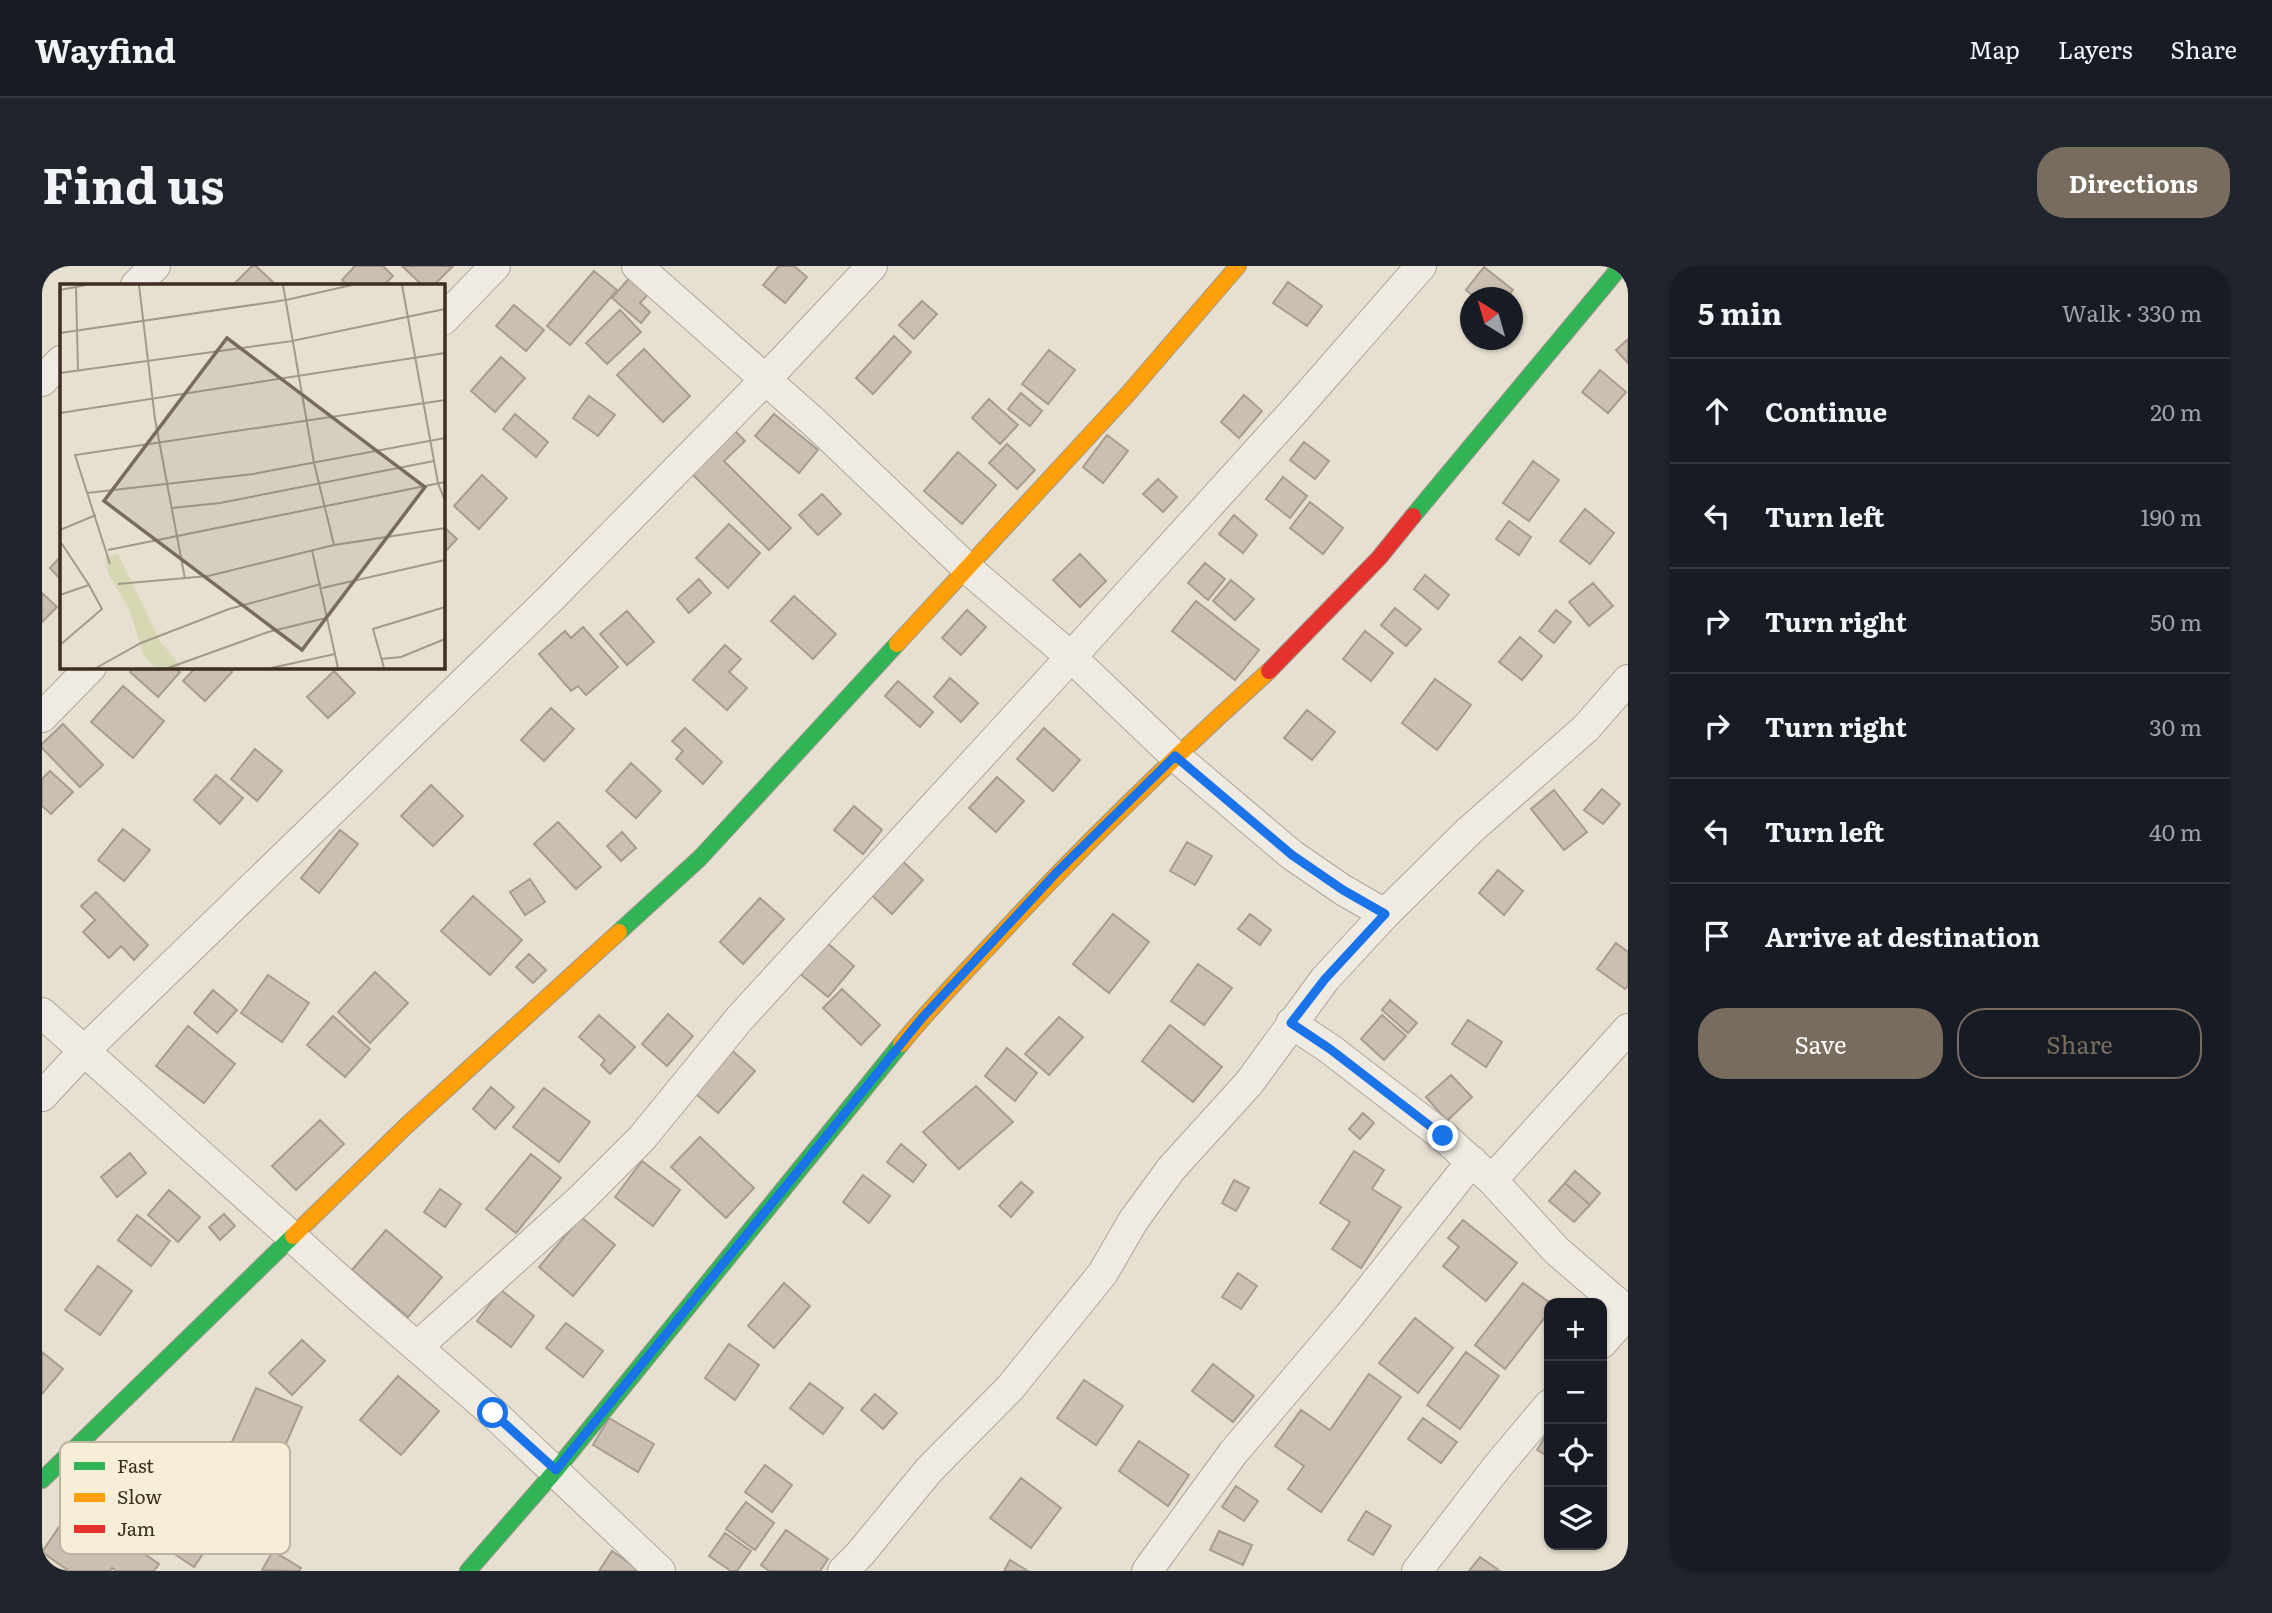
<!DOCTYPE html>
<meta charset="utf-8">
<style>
:root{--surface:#171b24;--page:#20242c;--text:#f1f3f6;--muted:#9ea1a6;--line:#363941;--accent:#786c5e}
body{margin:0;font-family:Literata,serif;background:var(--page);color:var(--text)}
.controls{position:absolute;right:21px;bottom:21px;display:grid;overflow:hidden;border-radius:14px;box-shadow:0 2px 5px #0004}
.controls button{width:63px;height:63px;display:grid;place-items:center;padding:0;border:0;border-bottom:2px solid var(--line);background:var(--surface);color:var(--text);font:35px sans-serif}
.compass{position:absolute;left:1418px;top:21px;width:63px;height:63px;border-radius:50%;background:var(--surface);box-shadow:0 2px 5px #0004;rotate:323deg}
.stop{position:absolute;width:21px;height:21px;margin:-16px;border:5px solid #1a73e8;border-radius:50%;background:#fff}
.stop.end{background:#1a73e8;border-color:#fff;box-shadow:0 2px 7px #0008}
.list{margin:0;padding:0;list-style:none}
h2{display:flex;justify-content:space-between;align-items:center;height:91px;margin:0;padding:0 28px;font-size:30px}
h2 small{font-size:23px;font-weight:400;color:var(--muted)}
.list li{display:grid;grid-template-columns:46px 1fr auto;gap:21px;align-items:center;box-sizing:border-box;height:105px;padding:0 28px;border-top:2px solid var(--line)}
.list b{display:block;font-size:26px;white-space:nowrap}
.list em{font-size:23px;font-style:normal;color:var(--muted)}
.actions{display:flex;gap:14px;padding:21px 28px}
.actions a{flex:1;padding:16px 0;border:2px solid var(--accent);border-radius:28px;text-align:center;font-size:24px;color:var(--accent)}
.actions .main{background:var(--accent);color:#fff}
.icon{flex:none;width:38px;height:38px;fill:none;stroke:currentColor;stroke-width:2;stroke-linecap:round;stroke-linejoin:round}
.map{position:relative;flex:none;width:1586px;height:1305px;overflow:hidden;border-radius:28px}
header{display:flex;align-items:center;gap:42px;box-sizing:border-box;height:98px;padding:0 35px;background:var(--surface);border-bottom:2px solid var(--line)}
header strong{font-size:33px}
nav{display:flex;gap:38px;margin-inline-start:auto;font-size:24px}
.intro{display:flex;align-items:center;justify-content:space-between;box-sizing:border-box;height:168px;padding:0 42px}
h1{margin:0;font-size:49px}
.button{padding:18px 32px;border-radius:28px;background:var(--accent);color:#fff;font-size:24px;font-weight:700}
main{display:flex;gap:42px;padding:0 42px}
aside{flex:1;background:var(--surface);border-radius:28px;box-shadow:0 2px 5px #0004}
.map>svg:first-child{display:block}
</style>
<header>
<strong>Wayfind</strong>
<nav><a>Map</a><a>Layers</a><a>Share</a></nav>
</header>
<div class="intro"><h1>Find us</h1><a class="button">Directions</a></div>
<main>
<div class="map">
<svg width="1586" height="1305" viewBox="0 0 1586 1305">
<rect width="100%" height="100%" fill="#e7e0d1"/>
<path fill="#cbbfb2" stroke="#a89c90" stroke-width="2" d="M210 0H214L234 19H191Z
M313 0H341L351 10 342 19H305L300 14Z
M360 0H411L392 19H380Z
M737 0H752L765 11 743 37 721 19Z
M1442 1 1471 24 1465 32H1433L1424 24Z
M552 5 575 24 528 79 505 60Z
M590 9 609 25 598 37 608 46 599 57 570 32Z
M1246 16 1280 40 1265 60 1231 37Z
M880 35 895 48 872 73 857 59Z
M472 39 502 64 484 85 454 60Z
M578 44 599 66 565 98 544 77Z
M852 70 869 86 831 128 814 112Z
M1586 73V97L1574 84Z
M602 83 648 130 621 156 575 109Z
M1007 84 1033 104 1006 138 980 118Z
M459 91 483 112 453 146 429 125Z
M1558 104 1584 126 1566 147 1540 126Z
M979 127 1000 145 988 160 966 143Z
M1202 129 1220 145 1197 172 1179 156Z
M547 130 573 149 556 170 531 152Z
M947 133 976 159 958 178 930 152Z
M473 148 506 176 494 191 461 163Z
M732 148 776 184 757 207 713 170Z
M688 160 703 175 682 195 749 262 727 284 645 203Z
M1065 169 1086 185 1061 217 1041 201Z
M1262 176 1287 195 1273 213 1248 194Z
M965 178 993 204 975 223 947 197Z
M916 186 954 219 920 258 882 225Z
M1491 195 1517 214 1487 255 1461 237Z
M440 209 465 232 437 263 412 240Z
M1241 211 1265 230 1248 252 1224 233Z
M1116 213 1135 231 1121 246 1101 228Z
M780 228 799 248 776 269 757 249Z
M1268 236 1301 262 1281 288 1248 262Z
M1543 243 1572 267 1548 298 1518 275Z
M1192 249 1215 269 1201 287 1177 268Z
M1467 255 1489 271 1477 289 1454 273Z
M687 258 718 287 686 322 654 292Z
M401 260 415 273 401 288Z
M1038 288 1064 315 1038 341 1011 314Z
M19 290V314L8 302Z
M1163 297 1183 313 1166 334 1146 317Z
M1383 309 1407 329 1396 343 1372 323Z
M657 313 669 327 647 347 635 333Z
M1189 314 1212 333 1193 354 1171 335Z
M1551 317 1571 340 1547 360 1527 336Z
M0 327 15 341 0 356Z
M752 330 794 368 771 393 729 355Z
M1154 335 1217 384 1193 414 1130 365Z
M1353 342 1379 363 1364 380 1339 359Z
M925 344 944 361 919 389 900 372Z
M1514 344 1529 356 1512 377 1497 365Z
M585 345 612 376 585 399 558 368Z
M541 361 576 401 544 429 536 420 529 425 497 388 523 365 529 372Z
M1323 365 1351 387 1329 415 1301 393Z
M1478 371 1500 390 1480 414 1457 396Z
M683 379 699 393 687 406 705 422 685 444 651 414Z
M92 401H132L138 406 116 431 88 406Z
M154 401H185L190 406 163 435 141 415Z
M292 405 313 427 286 452 265 431Z
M908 412 936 437 919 456 892 431Z
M1393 413 1429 439 1395 484 1360 457Z
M856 415 891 446 878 461 843 430Z
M81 420 122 455 91 492 49 456Z
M509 442 532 463 502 495 479 474Z
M1265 444 1293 466 1270 494 1242 472Z
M21 458 61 499 38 521 0 482V478Z
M643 462 680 496 661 518 634 493 641 485 630 475Z
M1002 462 1038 494 1011 525 975 493Z
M213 483 240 505 215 535 189 513Z
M589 497 619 525 594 552 564 525Z
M8 505 31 526 9 548 0 540V513Z
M174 509 201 532 178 558 152 534Z
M955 511 982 535 954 566 927 542Z
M389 519 421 550 391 580 359 550Z
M1560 523 1578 538 1561 558 1542 544Z
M1512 524 1545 566 1522 584 1489 543Z
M812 540 840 564 821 588 792 564Z
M516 556 559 601 534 623 492 578Z
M81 563 108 584 82 615 56 594Z
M298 564 316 578 277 627 259 612Z
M580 566 594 582 579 595 565 580Z
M1145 576 1170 590 1153 619 1128 605Z
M855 590 881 614 850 648 824 624Z
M1456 604 1481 625 1462 649 1437 627Z
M488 613 503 636 483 649 468 626Z
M54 626 106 679 92 694 79 680 67 692 41 666 53 654 39 640Z
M431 630 480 674 448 709 399 665Z
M718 632 742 653 701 698 678 676Z
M1071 648 1107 676 1067 727 1031 698Z
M1208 648 1229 664 1218 679 1196 663Z
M784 676 812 700 786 731 757 707Z
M1574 677 1586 686V720L1583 723 1555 703Z
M487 688 504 704 491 717 474 701Z
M1156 698 1190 722 1162 759 1129 735Z
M333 706 366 737 328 777 296 746Z
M226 709 267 737 240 776 199 747Z
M800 723 838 759 819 779 781 742Z
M171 724 195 744 175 767 152 747Z
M1348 734 1375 757 1366 767 1340 744Z
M626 748 651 770 625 800 600 778Z
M557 749 593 781 568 808 559 799 563 794 537 771Z
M1340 749 1364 770 1342 794 1319 773Z
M291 750 328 783 303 811 265 779Z
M1017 751 1041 771 1007 809 983 788Z
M1426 754 1460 776 1444 801 1410 778Z
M1128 759 1180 801 1151 836 1100 795Z
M146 760 193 798 162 837 114 800Z
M684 779 713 805 676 847 647 822Z
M965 782 995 807 973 835 943 810Z
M1409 809 1430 831 1405 855 1384 831Z
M934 820 971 856 917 903 881 866Z
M449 821 472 841 453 863 431 843Z
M502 822 548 856 517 896 471 861Z
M1321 847 1332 857 1318 873 1307 863Z
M278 854 302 878 254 924 230 900Z
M658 871 712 922 684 952 629 901Z
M859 878 884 899 871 916 845 896Z
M1312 885 1342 904 1330 923 1359 941 1319 1002 1290 983 1308 956 1278 937Z
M88 887 104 907 75 931 59 911Z
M489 888 519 912 474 967 444 943Z
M600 895 638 924 611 960 573 931Z
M1533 905 1558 927 1548 939 1523 917Z
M821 909 848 930 827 957 801 936Z
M1192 914 1207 922 1194 945 1180 937Z
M979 916 991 926 969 951 957 940Z
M1523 917 1548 939 1532 956 1507 935Z
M398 923 419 938 403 961 382 946Z
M127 924 158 951 136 976 106 949Z
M182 948 193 960 178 974 167 961Z
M95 949 128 975 109 1000 76 974Z
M539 951 573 979 531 1030 497 1001Z
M1421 954 1475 997 1444 1035 1401 1000 1417 981 1406 972Z
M344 964 400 1011 366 1051 310 1004Z
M56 1000 90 1025 58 1069 23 1044Z
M1196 1007 1215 1020 1199 1043 1180 1031Z
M742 1017 768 1040 732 1082 706 1060Z
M1481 1017 1508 1037 1507 1046 1463 1103 1433 1079Z
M459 1024 492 1050 469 1081 435 1055Z
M1373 1052 1411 1082 1376 1127 1337 1097Z
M524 1057 561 1085 541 1111 504 1082Z
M260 1074 283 1095 250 1129 227 1107Z
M687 1078 717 1099 693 1134 663 1112Z
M0 1086 21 1103 0 1128Z
M1424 1086 1457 1110 1418 1163 1385 1139Z
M1171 1098 1212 1130 1191 1156 1150 1125Z
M1327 1108 1359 1131 1279 1246 1246 1223 1262 1200 1233 1180 1259 1144 1288 1164Z
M356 1110 397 1145 359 1189 318 1154Z
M1042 1114 1081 1140 1054 1179 1015 1152Z
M768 1117 801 1142 781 1168 748 1142Z
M214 1122 260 1141 235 1198 189 1178Z
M833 1128 855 1147 841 1163 819 1144Z
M567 1152 612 1178 596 1206 551 1179Z
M1381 1152 1415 1176 1399 1197 1366 1173Z
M1507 1164V1191L1495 1184Z
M1097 1175 1147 1209 1126 1240 1077 1205Z
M723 1199 750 1219 730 1246 703 1226Z
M979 1212 1019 1242 989 1282 948 1252Z
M176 1220 212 1243 187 1280 173 1270 152 1301 131 1287Z
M1194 1220 1216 1235 1202 1255 1180 1241Z
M704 1236 732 1257 713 1284 684 1263Z
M32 1239 117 1298 112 1305H74L70 1302 68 1305H27L0 1286Z
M1324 1245 1349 1260 1331 1289 1306 1274Z
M744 1264 786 1293 778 1305H727L719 1299Z
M1177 1265 1210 1279 1201 1299 1168 1284Z
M683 1267 709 1285 695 1305H689L667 1290Z
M231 1285 259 1302 257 1305 220 1304Z
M570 1285 596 1303 594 1305H557Z
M1438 1291 1458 1305H1427Z
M968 1294 986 1305H962Z"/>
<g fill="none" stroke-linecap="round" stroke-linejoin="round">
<defs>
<path id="street" d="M595 0 775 159 926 303 1029 391 1133 490 1250 589 1301 624 1343 648 1427 565 1544 462 1586 414
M94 19 113 0
M401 54 453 0
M0 115 19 95
M0 451 49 401
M0 747 316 1030 451 1147 618 1305
M1249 757 1288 783 1401 870 1450 914 1515 985 1586 1046
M0 830 42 785 508 333 723 114 830 0
M1450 914 1586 763
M1560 1077 1586 1047
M376 1080 538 934 600 872 698 752 1029 391 1253 144 1379 0
M801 1305 818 1288 887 1204 968 1122 1061 1007 1091 955 1129 903 1207 817 1283 713 1343 648
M1105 1305 1191 1187 1307 1050 1430 895
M1375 1305 1455 1201 1507 1139"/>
<path id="fast" d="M1371 250 1579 0
M577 666 658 592 855 378
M0 1214 251 970
M426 1305 514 1204 859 778"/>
<path id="slow" d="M855 378 1085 129 1196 0
M859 778C889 741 923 706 956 671 1042 578 1133 490 1227 405
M251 970 364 860 577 666"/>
<path id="jam" d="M1227 405 1337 292 1371 250"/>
</defs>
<use href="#street" stroke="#ada599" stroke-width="32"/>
<use href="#fast" stroke="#9c958a" stroke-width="18"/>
<use href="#slow" stroke="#9c958a" stroke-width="18"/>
<use href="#jam" stroke="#9c958a" stroke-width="18"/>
<use href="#street" stroke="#efebe3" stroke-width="30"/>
<use href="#fast" stroke="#30b455" stroke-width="16"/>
<use href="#slow" stroke="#ff9f0a" stroke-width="16"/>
<use href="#jam" stroke="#e5322d" stroke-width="16"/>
</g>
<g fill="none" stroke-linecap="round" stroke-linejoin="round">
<path stroke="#1a73e8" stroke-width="9" d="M451 1147 514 1204 880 752 1014 607 1133 490 1250 589 1301 624 1343 648 1283 713 1249 757 1288 783 1401 870"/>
</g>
<g transform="translate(18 18)">
<rect width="385" height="385" fill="#e7e0d1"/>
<path d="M58 270 100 357 122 384H95L83 370 70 327 48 289 45 273Z" fill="#d6d7b3"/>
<path fill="none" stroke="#a3998a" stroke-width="2" d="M79 1 95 135 125 295M223 1 254 179 274 261 385 244M342 1 378 199 385 217M16 3 18 87M0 6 26 1M0 49 226 16 292 1M0 89 232 57 385 25M0 129 385 69M27 209 193 190 385 154M112 224 160 219 374 177M0 246 36 231M0 257 29 301M48 266 385 198M252 266 278 384M50 280 15 171 385 116M58 300 148 292 274 261M262 304 385 276M0 311 29 301 42 325 0 361M321 375 341 373 385 355M36 384 81 359 169 325 261 300M108 384 208 348 266 334M211 384 275 370M324 384 313 345 385 323"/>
<path fill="#786c5e" fill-opacity="0.15" stroke="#786c5e" stroke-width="3.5" d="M167 54 365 203 242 366 44 217Z"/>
<rect width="385" height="385" fill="none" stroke="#3d2e20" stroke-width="3.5"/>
</g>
<rect x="18" y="1176" width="230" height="112" rx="10" fill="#f7eed8" stroke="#bfb4a1" stroke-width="2"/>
<rect x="32" y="1196" width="31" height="8" fill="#30b455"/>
<rect x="32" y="1227" width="31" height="9" fill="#ff9f0a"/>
<rect x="32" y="1259" width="31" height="8" fill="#e5322d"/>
<g font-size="19" fill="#3d2e20">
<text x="75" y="1207">Fast</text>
<text x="75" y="1238">Slow</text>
<text x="75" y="1270">Jam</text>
</g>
</svg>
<div class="controls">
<button>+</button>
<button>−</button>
<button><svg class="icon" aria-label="locate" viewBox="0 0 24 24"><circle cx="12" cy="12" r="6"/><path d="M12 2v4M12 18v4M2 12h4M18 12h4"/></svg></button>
<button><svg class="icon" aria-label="layers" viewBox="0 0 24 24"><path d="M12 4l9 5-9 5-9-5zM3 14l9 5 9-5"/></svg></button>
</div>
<svg class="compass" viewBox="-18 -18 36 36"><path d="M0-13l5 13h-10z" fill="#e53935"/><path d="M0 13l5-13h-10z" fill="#9ea1a6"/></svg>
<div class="stop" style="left:451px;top:1147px"></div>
<div class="stop end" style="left:1401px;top:870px"></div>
</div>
<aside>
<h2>5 min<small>Walk · 330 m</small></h2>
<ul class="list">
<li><svg class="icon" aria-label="ahead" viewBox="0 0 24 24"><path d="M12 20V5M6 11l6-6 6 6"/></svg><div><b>Continue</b></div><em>20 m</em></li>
<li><svg class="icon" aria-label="left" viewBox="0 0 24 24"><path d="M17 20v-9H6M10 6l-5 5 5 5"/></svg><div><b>Turn left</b></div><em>190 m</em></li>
<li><svg class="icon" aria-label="right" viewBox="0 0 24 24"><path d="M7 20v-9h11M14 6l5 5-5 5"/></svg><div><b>Turn right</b></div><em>50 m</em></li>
<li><svg class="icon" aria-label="right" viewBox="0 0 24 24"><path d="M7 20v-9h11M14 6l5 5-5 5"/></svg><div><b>Turn right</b></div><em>30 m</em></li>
<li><svg class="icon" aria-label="left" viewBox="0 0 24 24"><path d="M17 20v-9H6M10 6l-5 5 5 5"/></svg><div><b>Turn left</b></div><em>40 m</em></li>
<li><svg class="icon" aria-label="arrive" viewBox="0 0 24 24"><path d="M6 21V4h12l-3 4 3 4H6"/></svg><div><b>Arrive at destination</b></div></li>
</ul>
<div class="actions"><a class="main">Save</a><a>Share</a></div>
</aside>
</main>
